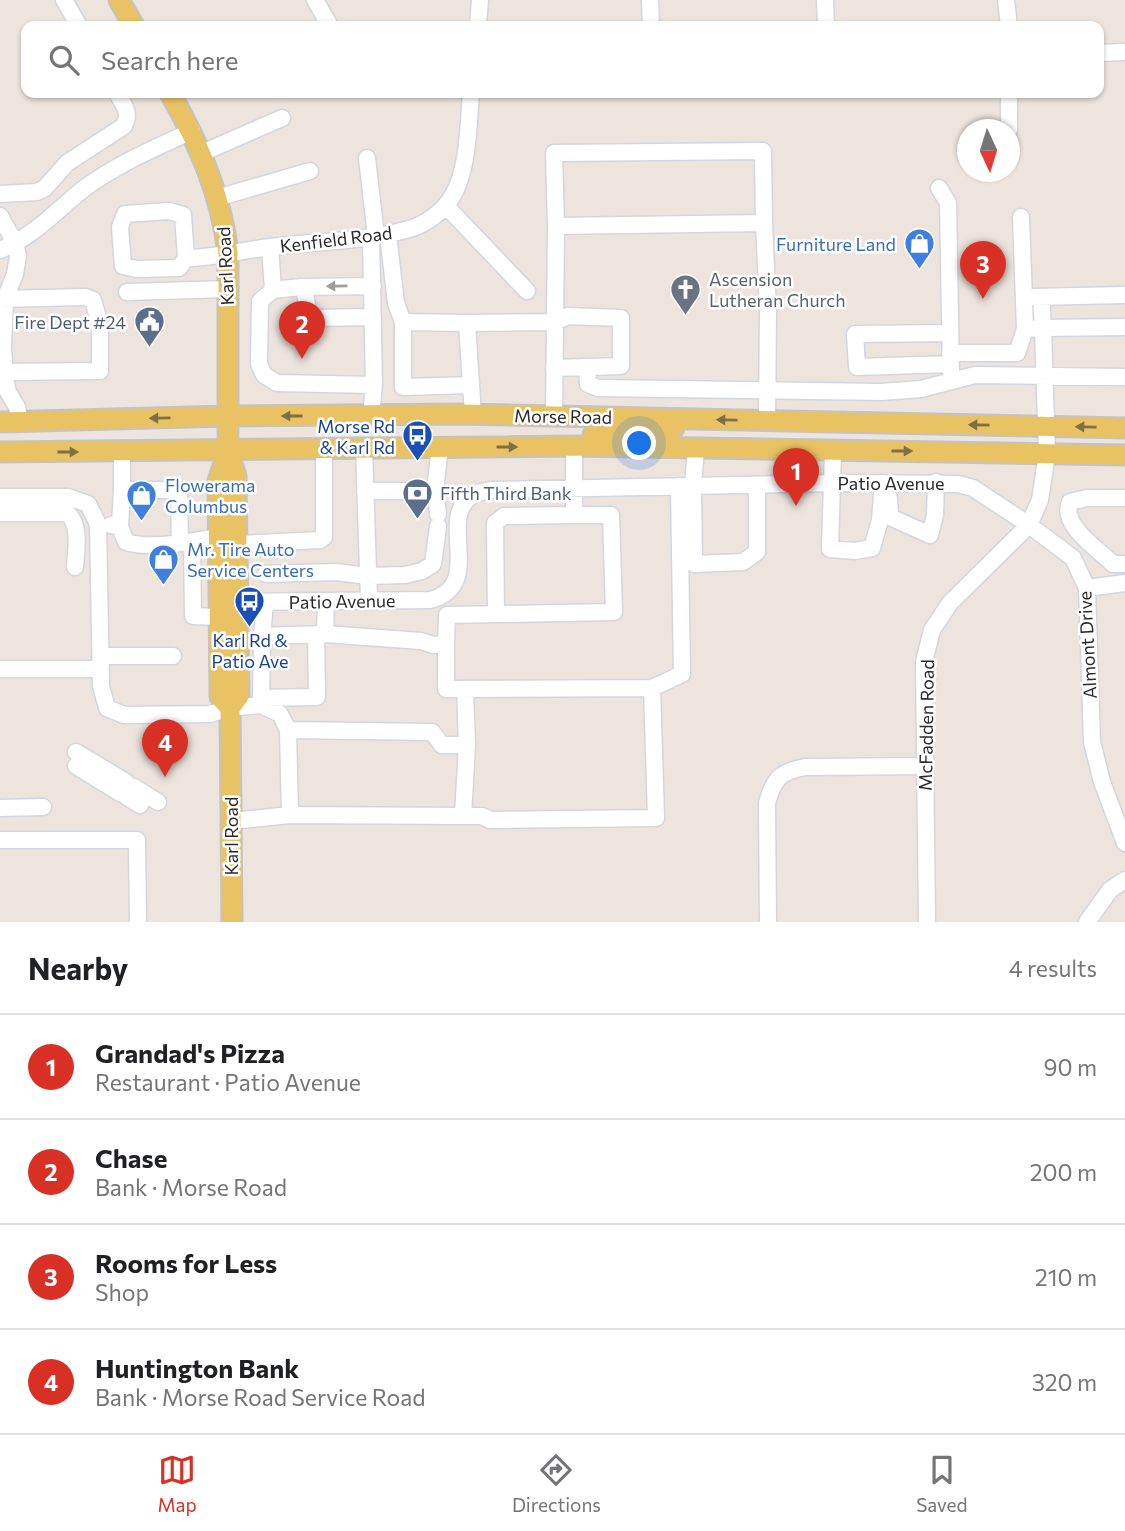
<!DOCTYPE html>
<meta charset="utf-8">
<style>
:root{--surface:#fff;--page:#f2f2f2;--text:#202124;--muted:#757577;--line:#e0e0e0;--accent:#d93025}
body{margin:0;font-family:Commissioner,sans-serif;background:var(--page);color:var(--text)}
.compass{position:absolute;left:957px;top:119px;width:63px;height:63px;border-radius:50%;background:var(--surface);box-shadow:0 2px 5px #0004;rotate:176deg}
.you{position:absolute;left:640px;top:444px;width:24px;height:24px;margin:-18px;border:5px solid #fff;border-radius:50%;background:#1a73e8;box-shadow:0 0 0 10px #1a73e833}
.badge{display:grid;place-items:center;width:46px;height:46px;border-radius:50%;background:var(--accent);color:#fff;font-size:23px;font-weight:700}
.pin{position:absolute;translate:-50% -58px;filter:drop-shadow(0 2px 4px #0008)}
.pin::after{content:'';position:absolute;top:37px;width:24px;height:21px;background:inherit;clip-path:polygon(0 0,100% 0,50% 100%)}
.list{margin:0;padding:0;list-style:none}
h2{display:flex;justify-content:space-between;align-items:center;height:91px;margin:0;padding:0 28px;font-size:30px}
h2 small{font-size:23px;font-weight:400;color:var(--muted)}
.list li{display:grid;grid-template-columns:46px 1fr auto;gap:21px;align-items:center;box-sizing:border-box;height:105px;padding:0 28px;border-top:2px solid var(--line)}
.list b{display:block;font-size:26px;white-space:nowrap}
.list p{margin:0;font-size:23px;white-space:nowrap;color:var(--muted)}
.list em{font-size:23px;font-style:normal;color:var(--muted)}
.icon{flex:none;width:38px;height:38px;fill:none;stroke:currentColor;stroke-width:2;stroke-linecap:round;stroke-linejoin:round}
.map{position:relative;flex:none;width:1125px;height:922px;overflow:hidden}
.search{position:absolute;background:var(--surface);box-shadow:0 2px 5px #0004;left:21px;right:21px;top:21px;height:77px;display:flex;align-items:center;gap:18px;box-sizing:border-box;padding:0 24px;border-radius:14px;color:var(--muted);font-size:26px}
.sheet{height:511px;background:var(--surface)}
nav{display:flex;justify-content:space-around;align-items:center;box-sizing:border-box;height:98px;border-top:2px solid var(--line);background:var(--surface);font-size:19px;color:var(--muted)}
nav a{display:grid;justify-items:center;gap:4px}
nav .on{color:var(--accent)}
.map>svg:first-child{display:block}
</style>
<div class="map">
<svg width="1125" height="922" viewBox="0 0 1125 922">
<rect width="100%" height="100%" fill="#ece4dd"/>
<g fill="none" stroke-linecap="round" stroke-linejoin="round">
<defs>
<path id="minor" d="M64 0 79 26
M315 0 330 26
M650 0 651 26
M825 0 826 26
M1006 0 1009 26
M478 26 480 0
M1099 53 1125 52
M1009 93V130
M202 153 282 118
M367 158 376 236
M939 188 948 203 951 372
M0 194 37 192 45 188 67 163 124 126C131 113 124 105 117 93
M217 198 310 171
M446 206 527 291
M169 211 183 215 186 258 179 268 137 269 123 266 120 227 125 214Z
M0 216 15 243 18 256 15 274 5 299 3 347 5 379 8 392 17 407 20 421
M1021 217 1025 329
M556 226 554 153 763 151 764 223
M388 234 396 303 403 322 467 323 473 415
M371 237 374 385 371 415
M270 247 273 290 260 301 259 364 264 375 277 383 374 385
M0 250C34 236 55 212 82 190 115 165 155 148 192 131
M186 258C214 258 242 250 271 247 316 241 364 242 409 229 421 226 437 216 445 206 469 181 468 126 471 93
M304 287 309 318 373 317
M273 290 301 287 373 286
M127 292 227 289
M1033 297 1125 295
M0 299 85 297 93 300 100 325V371L0 372
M403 322V387L471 385
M467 323 555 322 554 415
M950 333 855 334 857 367 951 364
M950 353H1017L1025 329 1043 328 1041 297
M587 367 588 384 598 388 881 392 921 389 975 375 1125 377
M554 368 621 366V318L568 316 555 322 556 226 764 223 768 310 767 421
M364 448 369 601
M696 448 693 486 694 564 743 562 757 552V486
M833 450 830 549 855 551 872 548 880 520 883 483
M122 490V451
M365 491H435
M0 497H68L88 504 98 524 101 686 107 708 124 715 210 714 230 708 261 705
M889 498 890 517 930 535 935 515 936 482
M1125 498H1087L1070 502C1060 525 1098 549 1113 564H1125
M0 513H67C81 524 76 550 75 567
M438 514 435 491 440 447
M111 525 120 527 126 542C151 550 192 541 218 537
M120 527 122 490H179L180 543
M192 541 193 616 219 617
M239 544 320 540 324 537V449
M266 574 336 572 368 576 405 575 422 571 433 564 438 526
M1087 588 1125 583
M238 602 430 600C488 585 433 515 475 494 480 492 487 491 491 490L831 483 958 484 973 488 1029 525 1073 558 1087 588 1092 742 1102 782 1125 843
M496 614 495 523 504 516 574 515
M325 634 326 601
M262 636 265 603
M446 644V689L652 688 656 818 490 820 482 816H463L467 745H442L432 732 288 730 280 714 261 705 262 636 325 634 421 641 433 645 446 644 447 615 614 612 611 515H574V446
M100 656H173
M0 669H100
M652 688 682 674 679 486
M465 689 467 745
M261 698 317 697 316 634
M288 730 290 815 463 816
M76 752 126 782
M76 766 120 793
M134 787 158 802
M127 797 140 805
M0 808 43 807
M232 821 290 815
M0 840H137L138 922
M768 922 767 803C774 778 780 772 805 767L925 766
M927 922 924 662 932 630 950 603 1029 525 1040 500 1047 454 1043 328 1125 327
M1087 922 1110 890 1125 880"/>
<path id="major" d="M119 0 134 26
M170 93C199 144 221 194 228 253V451L236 476 239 696 230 708 232 922
M0 422 228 416 458 414 1125 428
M593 435 674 428
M228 451 218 481 220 697 230 708
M0 452 574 446 1125 455"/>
</defs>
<use href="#minor" stroke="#d2d6e2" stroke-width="19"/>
<use href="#major" stroke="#c3c3c3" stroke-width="23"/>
<use href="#minor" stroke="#fff" stroke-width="16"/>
<use href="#major" stroke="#e9c264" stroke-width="19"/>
</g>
<defs><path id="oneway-solid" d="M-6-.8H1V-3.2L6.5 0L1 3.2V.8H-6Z" transform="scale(1.75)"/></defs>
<use fill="#9f9f9f" href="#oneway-solid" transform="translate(337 286) rotate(179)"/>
<g fill="#806e44">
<use href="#oneway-solid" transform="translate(292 416) rotate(180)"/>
<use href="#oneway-solid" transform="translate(160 418) rotate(179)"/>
<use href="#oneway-solid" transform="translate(727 420) rotate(-179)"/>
<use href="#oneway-solid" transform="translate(979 425) rotate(-179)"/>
<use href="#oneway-solid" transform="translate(1086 427) rotate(-179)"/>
<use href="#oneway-solid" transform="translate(507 447)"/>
<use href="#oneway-solid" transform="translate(902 451)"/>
<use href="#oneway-solid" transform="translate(68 452)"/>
</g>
<defs>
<symbol id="shop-pin" viewBox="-11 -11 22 30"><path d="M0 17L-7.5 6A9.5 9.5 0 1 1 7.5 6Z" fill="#3f7fe0" stroke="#fff"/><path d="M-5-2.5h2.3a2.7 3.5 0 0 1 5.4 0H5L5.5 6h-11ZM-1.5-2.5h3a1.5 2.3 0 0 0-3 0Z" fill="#fff"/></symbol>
<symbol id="church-pin" viewBox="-11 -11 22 30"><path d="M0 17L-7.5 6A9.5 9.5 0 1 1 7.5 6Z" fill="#6b7280" stroke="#fff"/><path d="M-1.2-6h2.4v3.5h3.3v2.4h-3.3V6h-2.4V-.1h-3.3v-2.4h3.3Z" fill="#fff"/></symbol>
<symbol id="civic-pin" viewBox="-11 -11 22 30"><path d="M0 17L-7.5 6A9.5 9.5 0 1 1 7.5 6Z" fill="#5c6f8a" stroke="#fff"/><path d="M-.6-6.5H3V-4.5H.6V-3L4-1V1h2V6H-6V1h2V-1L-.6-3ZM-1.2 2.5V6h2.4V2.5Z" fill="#fff"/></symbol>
<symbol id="bus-pin" viewBox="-11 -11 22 30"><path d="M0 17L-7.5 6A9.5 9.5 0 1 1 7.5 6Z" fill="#1a4fb4" stroke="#fff"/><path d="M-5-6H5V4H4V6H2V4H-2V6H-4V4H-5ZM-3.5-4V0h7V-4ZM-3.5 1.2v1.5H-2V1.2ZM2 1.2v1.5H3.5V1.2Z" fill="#fff"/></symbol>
<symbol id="bank-pin" viewBox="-11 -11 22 30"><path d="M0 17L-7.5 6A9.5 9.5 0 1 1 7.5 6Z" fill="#5c6f8a" stroke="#fff"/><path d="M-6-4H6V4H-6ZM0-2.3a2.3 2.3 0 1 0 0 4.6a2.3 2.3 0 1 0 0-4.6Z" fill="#fff"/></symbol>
</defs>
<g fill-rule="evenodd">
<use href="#shop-pin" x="902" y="226" width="35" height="47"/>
<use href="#church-pin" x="668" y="272" width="35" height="47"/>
<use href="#civic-pin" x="132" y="304" width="35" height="47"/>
<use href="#bus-pin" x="400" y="418" width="35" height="47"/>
<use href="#bank-pin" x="400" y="476" width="35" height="47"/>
<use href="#shop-pin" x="124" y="478" width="35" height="47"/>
<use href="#shop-pin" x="146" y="542" width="35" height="47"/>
<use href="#bus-pin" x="232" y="584" width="35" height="47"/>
</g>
<g text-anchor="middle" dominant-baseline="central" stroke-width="5" stroke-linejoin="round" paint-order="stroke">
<g font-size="18" fill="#2a2a2a" stroke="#fff">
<text transform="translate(336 239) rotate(-7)">Kenfield Road</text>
<text transform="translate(225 266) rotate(-93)">Karl Road</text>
<text transform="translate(563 416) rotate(1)">Morse Road</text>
<text x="891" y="483">Patio Avenue</text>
<text transform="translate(342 601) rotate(-1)">Patio Avenue</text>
<text transform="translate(1087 645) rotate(-93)">Almont Drive</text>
<text transform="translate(926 725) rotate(-89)">McFadden Road</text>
<text transform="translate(231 836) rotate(-90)">Karl Road</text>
</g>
<g font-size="18" fill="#366cbe" stroke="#fff" text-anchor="start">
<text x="896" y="244" text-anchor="end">Furniture Land</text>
<text x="165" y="485">Flowerama<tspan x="165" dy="21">Columbus</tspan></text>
<text x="187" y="549">Mr. Tire Auto<tspan x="187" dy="21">Service Centers</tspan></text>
</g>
<g font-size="18" fill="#5b616d" stroke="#fff" text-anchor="start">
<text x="709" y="279">Ascension<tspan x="709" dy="21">Lutheran Church</tspan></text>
</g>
<g font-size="18" fill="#4e5e75" stroke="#fff" text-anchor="end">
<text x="126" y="322">Fire Dept #24</text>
<text x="440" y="493" text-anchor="start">Fifth Third Bank</text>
</g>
<g font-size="18" fill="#164399" stroke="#fff" text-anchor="end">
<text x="395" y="426">Morse Rd<tspan x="395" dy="21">&amp; Karl Rd</tspan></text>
<text x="250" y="640" text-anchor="middle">Karl Rd &amp;<tspan x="250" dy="21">Patio Ave</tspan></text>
</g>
</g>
</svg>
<svg class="compass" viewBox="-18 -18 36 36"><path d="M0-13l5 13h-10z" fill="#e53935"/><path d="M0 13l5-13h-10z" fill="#757577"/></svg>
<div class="you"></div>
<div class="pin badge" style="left:796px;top:506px">1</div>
<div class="pin badge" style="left:302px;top:359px">2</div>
<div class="pin badge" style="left:983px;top:299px">3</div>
<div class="pin badge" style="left:165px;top:777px">4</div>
<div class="search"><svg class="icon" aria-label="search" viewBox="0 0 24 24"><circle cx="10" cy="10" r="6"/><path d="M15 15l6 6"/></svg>Search here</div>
</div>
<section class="sheet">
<h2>Nearby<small>4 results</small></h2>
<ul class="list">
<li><span class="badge">1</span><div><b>Grandad's Pizza</b><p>Restaurant · Patio Avenue</p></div><em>90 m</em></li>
<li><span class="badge">2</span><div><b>Chase</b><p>Bank · Morse Road</p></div><em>200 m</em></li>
<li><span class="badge">3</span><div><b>Rooms for Less</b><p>Shop</p></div><em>210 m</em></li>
<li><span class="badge">4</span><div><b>Huntington Bank</b><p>Bank · Morse Road Service Road</p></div><em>320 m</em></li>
</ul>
</section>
<nav>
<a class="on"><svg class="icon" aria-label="map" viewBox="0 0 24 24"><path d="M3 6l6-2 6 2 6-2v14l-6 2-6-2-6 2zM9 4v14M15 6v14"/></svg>Map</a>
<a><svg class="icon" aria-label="directions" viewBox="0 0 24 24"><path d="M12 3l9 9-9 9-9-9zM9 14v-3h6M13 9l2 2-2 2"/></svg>Directions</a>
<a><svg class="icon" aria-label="saved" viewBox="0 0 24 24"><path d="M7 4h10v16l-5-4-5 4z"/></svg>Saved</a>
</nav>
